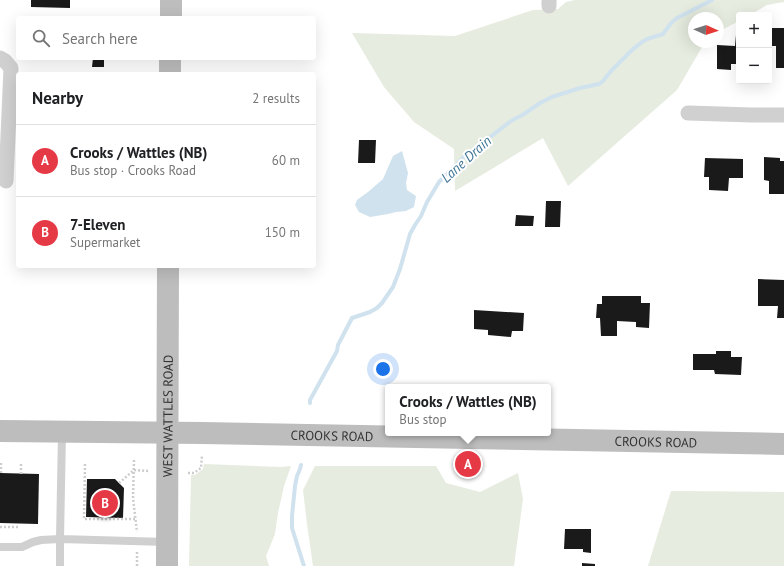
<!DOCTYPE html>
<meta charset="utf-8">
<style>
:root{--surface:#fff;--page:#f6f6f6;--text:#202124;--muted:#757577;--line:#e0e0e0;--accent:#e63946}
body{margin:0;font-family:"PT Sans",sans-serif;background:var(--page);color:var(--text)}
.controls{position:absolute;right:12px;top:12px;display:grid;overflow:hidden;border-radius:4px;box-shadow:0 4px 16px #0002}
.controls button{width:36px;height:36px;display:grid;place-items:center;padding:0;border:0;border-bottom:1px solid var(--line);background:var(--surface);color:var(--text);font:20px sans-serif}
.compass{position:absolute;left:688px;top:12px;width:36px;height:36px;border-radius:50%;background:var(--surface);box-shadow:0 4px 16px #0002;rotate:93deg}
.you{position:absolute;left:383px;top:369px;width:14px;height:14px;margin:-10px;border:3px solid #fff;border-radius:50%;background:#1a73e8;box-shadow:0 0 0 6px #1a73e833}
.badge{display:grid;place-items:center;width:26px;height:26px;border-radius:50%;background:var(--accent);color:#fff;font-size:13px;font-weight:700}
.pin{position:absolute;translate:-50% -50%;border:2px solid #fff;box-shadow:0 1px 4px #0006}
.popup{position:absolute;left:385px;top:384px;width:166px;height:52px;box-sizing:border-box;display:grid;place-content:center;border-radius:4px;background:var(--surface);filter:drop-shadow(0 1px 3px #0005);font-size:13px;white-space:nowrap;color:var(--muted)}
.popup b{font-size:15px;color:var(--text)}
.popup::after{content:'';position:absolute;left:50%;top:100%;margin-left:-8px;border:8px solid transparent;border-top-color:var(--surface)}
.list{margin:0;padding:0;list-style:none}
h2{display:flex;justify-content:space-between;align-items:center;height:52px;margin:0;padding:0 16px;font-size:17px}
h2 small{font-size:13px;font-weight:400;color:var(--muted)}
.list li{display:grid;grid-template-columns:26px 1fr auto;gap:12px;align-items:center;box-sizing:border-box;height:72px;padding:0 16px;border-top:1px solid var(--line)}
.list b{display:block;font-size:15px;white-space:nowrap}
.list p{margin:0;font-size:13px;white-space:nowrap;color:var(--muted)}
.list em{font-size:13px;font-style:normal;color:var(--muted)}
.icon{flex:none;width:22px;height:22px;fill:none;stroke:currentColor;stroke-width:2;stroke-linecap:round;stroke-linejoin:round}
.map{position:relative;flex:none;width:784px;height:566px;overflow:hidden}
.search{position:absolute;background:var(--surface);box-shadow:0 4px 16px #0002;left:16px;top:16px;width:300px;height:44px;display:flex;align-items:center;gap:10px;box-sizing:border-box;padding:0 14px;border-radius:4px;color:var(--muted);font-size:15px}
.panel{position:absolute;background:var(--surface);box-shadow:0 4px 16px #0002;left:16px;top:72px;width:300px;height:196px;border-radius:4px}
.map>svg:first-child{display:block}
</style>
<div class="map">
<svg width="784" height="566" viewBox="0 0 784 566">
<rect width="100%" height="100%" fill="#fff"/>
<path fill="#e6ecdf" d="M575 0H784V2L767 5 750 15H739V21L718 32V18H694V42H705L677 90 568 186 543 138 455 191 454 149 414 122 384 87 352 33 455 36 533 10 558 9 566 2Z
M204 464 281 467 291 466 284 486 278 513 275 534 266 556 269 566H189L191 475H195L203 469Z
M315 466H436L446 483 480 492 518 473 523 499 514 566H313L307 524 303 490Z
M671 491 784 492V566H648Z"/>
<path fill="#cfe2ee" d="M402 151 408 173 406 183 407 190 416 196 414 207 406 211 396 212 388 214 370 217 359 212 355 205 357 200 368 192 383 179 393 156Z"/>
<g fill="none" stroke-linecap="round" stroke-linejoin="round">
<path stroke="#cfe2ee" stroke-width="4" d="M310 403V400L337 351 338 345 352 318 370 312 377 308 382 303 393 287 400 269 410 234 415 225 421 216 427 202 439 182 465 156 511 121 524 114 540 103 552 97 580 88 599 84 603 81 611 71 632 50 642 42 647 39 663 34 672 22 677 18 712 0
M301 465 300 469 297 476 295 486 292 516V528L304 566"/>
</g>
<path fill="#1a1a1a" d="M31 0H70V8L31 7Z
M772 28H784V68H776V46H772Z
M736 35H739V64H731V70L717 69V45L735 46Z
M93 58H104V67H92Z
M359 140H376L375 163H358Z
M764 157 780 158V161H784V194H769V181L764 180Z
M705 158 743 159V178H729L728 191 709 190V177H704Z
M546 201H561L560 227H545Z
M516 215 534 216 533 226H515Z
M758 279 784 280V318H777L778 306H758Z
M602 296H641V303H650L649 328 636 327V322L617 321V336H601L600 318H596L597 304H602Z
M474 310 524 313 523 331H512L511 337 488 335V330L474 329Z
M716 351H731V357H742L741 375 715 374 714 370H693V354H716Z
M0 473 39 474 38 524 0 523Z
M87 479H115L124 488 123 518 86 517Z
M565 529H591V553L583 552V549H564Z
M582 563 595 564V566H582Z"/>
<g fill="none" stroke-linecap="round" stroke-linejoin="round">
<path stroke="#cdcdcd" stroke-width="2.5" stroke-dasharray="2 2" stroke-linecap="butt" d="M134 460 133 498 137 532
M85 464 84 519H136
M1 473V462
M188 473H194L201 468 202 455
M21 474V463
M119 483 134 470 150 471
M0 527H20
M137 566V551"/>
<path stroke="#d0d0d0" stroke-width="8" d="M62 433 60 539 166 542
M0 547H22L33 542 41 540 60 539V566"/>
<path stroke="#d0d0d0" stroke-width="15" d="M549 0V6
M0 58 5 61 11 68 6 181
M688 113 752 115H784"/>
<g stroke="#bdbdbd" stroke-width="22">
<path d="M171 18V0"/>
<path d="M170 74V58"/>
<path id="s1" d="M0 431 202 433 784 444"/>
<path id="s2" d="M167 566 168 266"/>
</g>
</g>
<g text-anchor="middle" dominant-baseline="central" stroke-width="4" stroke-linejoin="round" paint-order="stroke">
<g font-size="13" fill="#333" stroke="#fff">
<text stroke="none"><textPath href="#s2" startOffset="150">WEST WATTLES ROAD</textPath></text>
<text stroke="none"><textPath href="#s1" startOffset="332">CROOKS ROAD</textPath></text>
<text stroke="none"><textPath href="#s1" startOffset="656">CROOKS ROAD</textPath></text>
</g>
<g font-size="14" font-style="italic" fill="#3f7597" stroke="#fff">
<text transform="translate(466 159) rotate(-42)">Lane Drain</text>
</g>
</g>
</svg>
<div class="controls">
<button>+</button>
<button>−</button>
</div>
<svg class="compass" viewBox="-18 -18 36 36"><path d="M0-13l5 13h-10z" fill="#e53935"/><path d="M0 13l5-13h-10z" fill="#757577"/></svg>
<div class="you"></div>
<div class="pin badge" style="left:468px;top:464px">A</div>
<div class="popup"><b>Crooks / Wattles (NB)</b>Bus stop</div>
<div class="pin badge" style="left:105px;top:503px">B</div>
<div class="search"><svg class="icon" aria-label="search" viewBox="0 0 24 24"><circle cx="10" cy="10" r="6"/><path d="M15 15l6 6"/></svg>Search here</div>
<section class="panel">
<h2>Nearby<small>2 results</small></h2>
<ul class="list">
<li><span class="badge">A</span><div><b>Crooks / Wattles (NB)</b><p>Bus stop · Crooks Road</p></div><em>60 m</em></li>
<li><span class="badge">B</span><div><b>7-Eleven</b><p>Supermarket</p></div><em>150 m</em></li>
</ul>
</section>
</div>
